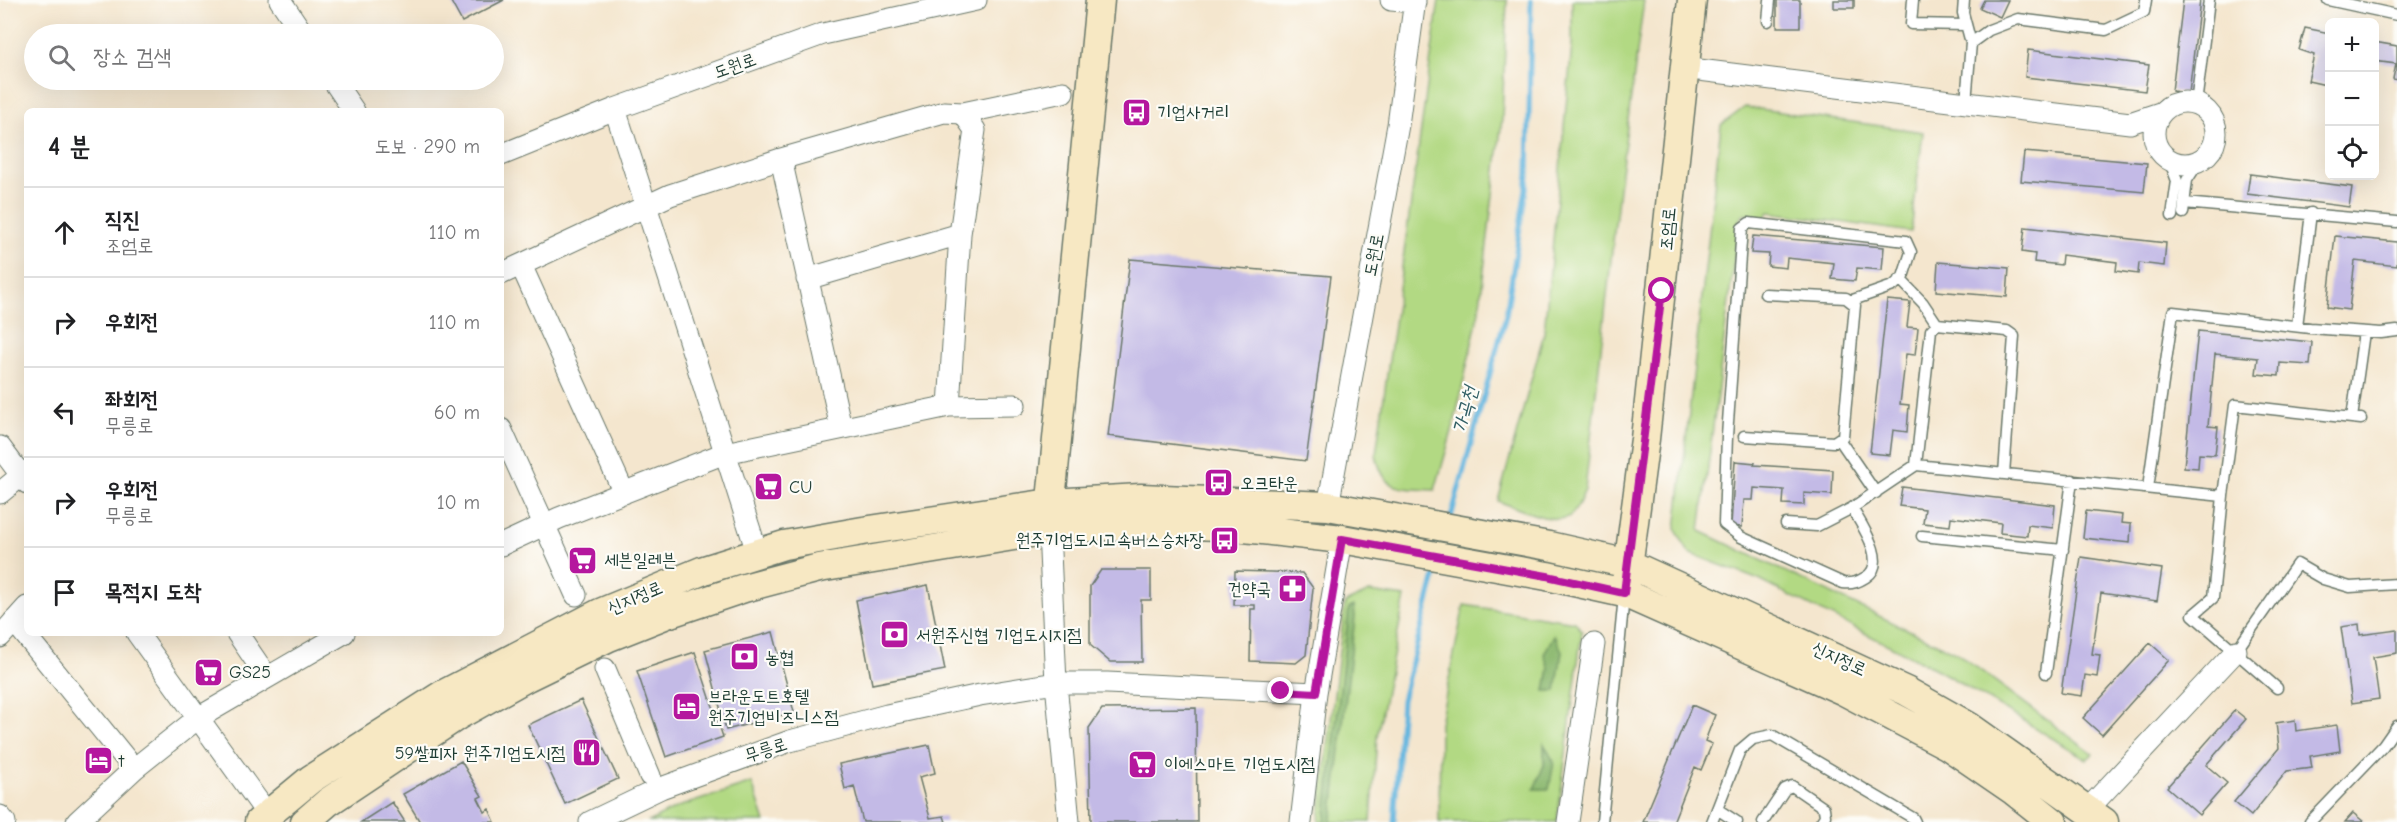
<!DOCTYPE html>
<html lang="ko">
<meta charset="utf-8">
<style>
:root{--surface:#fff;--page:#f2f2f2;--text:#202124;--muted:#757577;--line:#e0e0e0}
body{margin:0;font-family:"Comic Neue","Poor Story",sans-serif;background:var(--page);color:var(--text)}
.controls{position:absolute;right:18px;top:18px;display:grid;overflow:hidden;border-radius:9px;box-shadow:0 6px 24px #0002}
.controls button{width:54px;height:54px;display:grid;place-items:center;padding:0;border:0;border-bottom:2px solid var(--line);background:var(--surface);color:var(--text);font:30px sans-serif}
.stop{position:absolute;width:18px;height:18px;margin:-14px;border:4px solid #b5179e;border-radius:50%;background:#fff}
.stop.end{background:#b5179e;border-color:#fff;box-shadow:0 2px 6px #0008}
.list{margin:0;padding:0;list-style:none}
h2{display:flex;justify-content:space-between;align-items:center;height:78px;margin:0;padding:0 24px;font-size:26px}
h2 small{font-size:20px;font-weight:400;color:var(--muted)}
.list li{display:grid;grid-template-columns:39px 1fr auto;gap:18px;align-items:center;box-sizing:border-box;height:90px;padding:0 24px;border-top:2px solid var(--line)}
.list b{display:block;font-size:22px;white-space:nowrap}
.list p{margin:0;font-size:20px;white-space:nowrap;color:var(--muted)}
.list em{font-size:20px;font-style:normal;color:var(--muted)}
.icon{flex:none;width:33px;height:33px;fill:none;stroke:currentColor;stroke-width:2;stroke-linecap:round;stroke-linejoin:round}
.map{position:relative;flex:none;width:2397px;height:822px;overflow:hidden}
.search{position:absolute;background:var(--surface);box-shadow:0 6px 24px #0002;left:24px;top:24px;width:480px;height:66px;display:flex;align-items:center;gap:15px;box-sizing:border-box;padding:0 21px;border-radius:33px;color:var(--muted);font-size:22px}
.panel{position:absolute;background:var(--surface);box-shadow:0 6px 24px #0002;left:24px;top:108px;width:480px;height:528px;border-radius:9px}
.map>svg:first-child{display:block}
</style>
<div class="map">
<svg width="2397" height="822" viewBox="0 0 2397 822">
<rect width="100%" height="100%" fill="#fdfcf7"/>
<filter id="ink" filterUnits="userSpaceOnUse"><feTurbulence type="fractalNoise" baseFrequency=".0167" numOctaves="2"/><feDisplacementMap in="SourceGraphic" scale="12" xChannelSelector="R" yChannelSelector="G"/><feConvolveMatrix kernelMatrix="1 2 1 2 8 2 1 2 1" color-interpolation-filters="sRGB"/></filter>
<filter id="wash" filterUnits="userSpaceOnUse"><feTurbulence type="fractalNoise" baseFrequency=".008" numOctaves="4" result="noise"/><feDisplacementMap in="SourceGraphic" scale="24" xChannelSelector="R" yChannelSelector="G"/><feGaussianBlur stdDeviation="1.35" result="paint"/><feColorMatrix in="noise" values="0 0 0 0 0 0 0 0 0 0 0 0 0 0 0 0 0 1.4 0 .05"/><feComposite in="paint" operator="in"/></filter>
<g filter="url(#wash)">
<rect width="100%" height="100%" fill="#f4e6ce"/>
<path fill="#b2d983" stroke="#688b5c" stroke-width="1.5" d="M1439 0H1507L1502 119 1479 312 1454 424 1435 490C1402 488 1383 493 1376 454Z
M1572 0H1644L1620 180 1585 490C1581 498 1578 509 1571 515 1556 527 1515 507 1498 501L1544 333 1572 45Z
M1745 107 1923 132 1911 232 1769 212 1763 219 1744 214 1739 220 1700 531 1957 653 2093 754 2087 759 1940 671 1759 580 1689 553 1676 530 1721 125Z
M1369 592 1405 597 1377 736 1371 822H1319L1345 603Z
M1464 605 1575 622 1582 631 1557 822H1439L1440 723Z
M752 783 765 822H648L678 807Z"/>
<path fill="#8db971" stroke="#567b52" stroke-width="1.5" d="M1354 606 1355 617 1333 812 1331 822H1325L1349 608Z
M1554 635 1562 651 1556 691H1545L1549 668 1544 654Z
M1544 744 1554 762 1549 789H1534L1544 765Z"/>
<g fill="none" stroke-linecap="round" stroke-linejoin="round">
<path stroke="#64b6df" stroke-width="5" d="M1450 521 1506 315 1528 176 1531 0
M1394 822 1402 700 1438 565"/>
</g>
<g id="blocks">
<path fill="#c3bae6" d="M450 0H504L462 22Z
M1777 0H1800V27H1777Z
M1834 0H1854V8H1834Z
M1984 0H2008L2000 17 1980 8Z
M2183 0H2200L2189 93 2172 91Z
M2305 28 2330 33V68L2326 85 2308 81 2314 55 2299 50Z
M2374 42 2397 46V80L2393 79 2396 64 2374 61Z
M2028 50 2149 65 2145 91 2025 77Z
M2024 152 2147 163 2144 192 2021 181Z
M2250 174 2352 187 2349 207 2247 194Z
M2025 227 2166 243 2164 266 2139 263 2138 274 2116 271 2117 262 2062 255 2061 265 2034 262 2035 254 2022 252Z
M1753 236 1884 247 1882 270 1857 268 1855 281 1832 279 1834 263 1787 258 1786 268 1768 266 1769 254 1751 253Z
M2335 236 2397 242V266L2355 261 2349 310 2327 307Z
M1130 259 1331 276 1306 461 1108 436Z
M1938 262 2009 268 2007 297 1936 291Z
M1887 300 1910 302 1907 327 1918 328 1915 355 1906 354 1900 404 1909 405 1907 432 1893 430 1890 455 1870 453Z
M2198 331 2312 342 2310 365 2280 363 2279 376 2256 374 2258 358 2215 354 2208 426 2218 427 2215 455 2199 454 2198 468 2184 467Z
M1735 461 1755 463 1754 465 1833 470 1832 495 1804 493V505L1783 504 1784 490 1754 488 1753 500H1744L1742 527 1731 526Z
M1902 487 2055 505 2053 528 2028 525 2027 536 2000 533 2001 523 1951 517 1950 526 1923 523 1925 509 1899 506Z
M2086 511 2122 515 2121 523 2131 524 2130 543 2083 538Z
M2081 557 2162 569 2157 601 2101 593 2092 654 2100 655 2097 677 2085 675 2082 696 2061 693Z
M1101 570H1151V600H1141L1142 662H1110L1090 645V586Z
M1235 571 1302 573 1313 588 1306 655 1296 663 1250 661 1251 609H1255V605H1234Z
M928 585 945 670 872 684 856 600Z
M2359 624 2360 635 2397 630V653L2373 657 2379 699 2352 703 2341 627Z
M773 632 794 712 726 730 705 650Z
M2150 643 2169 660 2102 735 2083 718Z
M695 652 723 737 666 757 637 671Z
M581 700 618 779 565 804 528 725Z
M1692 705 1715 715 1705 741 1712 744 1701 770 1695 767 1673 822H1643Z
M1196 708 1197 822H1091L1089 728 1102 709Z
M2235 710 2246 719 2206 765 2227 783 2199 815 2167 787Z
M2295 720 2296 731 2337 725 2340 751 2310 756 2312 768 2287 771 2251 816 2234 802 2279 748 2276 723Z
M929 745 935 773 919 777 930 818 944 816 946 822H863L854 786 845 789 839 764Z
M461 761 482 796 478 798 485 812 489 809 495 822H420L403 794Z
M392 802 405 822H361Z
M2353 813 2364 822H2345Z"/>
</g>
</g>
<g filter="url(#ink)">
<use href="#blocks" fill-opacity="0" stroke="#6a786a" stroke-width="1.5"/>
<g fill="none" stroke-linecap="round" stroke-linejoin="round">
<defs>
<path id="lane" d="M1913 0 1911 24 1966 25
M1964 0 1963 13 1971 43 1966 102
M2328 0 2397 15
M1768 21 1770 0
M1971 43 1989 30 2018 19 2106 30 2144 12 2146 0
M2196 104 2209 0
M2169 159 2177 181 2172 216
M2184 203 2397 222
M2183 213 2187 180 2200 160
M1900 279 1923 303 1937 324
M1850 301 1893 286 1903 277 1911 252 1906 241 1749 223 1742 228 1727 436 1724 524 1741 537 1843 583C1853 584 1858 582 1866 577 1889 563 1861 524 1852 508
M2297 326 2311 213
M2352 418 2364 332
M1744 436 1834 442 1843 436 1855 305 1846 298 1765 294
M1839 439 1876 493
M1916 465 1931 330 1937 324 2007 331 2014 336 2004 474
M2148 488 2173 312 2310 328 2381 333 2397 331
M1786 524 1817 526 1852 508 1916 465 2223 496
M1922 536 2063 550
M2236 651 2297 564 2323 579 2350 587 2397 584
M2046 673 2072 480
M2277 688 2193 615 2213 598 2223 496 2235 405 2361 419
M1717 809 1737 822
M1602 822 1624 596
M1712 822 1740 750 1753 739 1772 735 1913 818 1915 822
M1763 822 1785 789 1792 786 1824 808 1825 816 1821 822
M2310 822 2383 746 2397 726"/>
<path id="street" d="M280 0 303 34
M1391 0 1415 2
M1683 68 2130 123 2160 113
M333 80 354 111
M2154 133a31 31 0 1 1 62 0a31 31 0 1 1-62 0Z
M615 109 757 552
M963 113 1063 92
M501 155 615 109 823 34 976 0
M781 159 841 428
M521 265 624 493
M501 274 670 195 781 159 944 112 963 113 975 130 960 234 949 406
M807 279 960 234
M501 429 576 595
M0 447 27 483
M0 493 27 471
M1328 506 1398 125 1415 0
M1049 530 1056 683 1069 822
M501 545 559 518 725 453 949 406 1015 405
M14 621 134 769
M137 633 268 815
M237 633 267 677
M0 637 27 607
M605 669 650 776
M2088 809 2236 651
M0 816 5 822
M77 822 134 769 198 718 344 633
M590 822 661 788 790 741 887 715 980 695 1056 683H1107L1316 693
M1301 822 1316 693 1342 539
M1568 822 1594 644"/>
<path id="secondary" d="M1049 521 1100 0
M1626 582 1645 439 1692 0
M259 822 311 779 442 695 600 613 704 570 784 545 863 531 1050 503 1141 498 1328 506 1549 546 1629 564 1906 691 1968 726 2104 822
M305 822 328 802 457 716 527 677 609 637 667 614 744 588 819 568 1049 530 1136 524 1226 526 1342 539 1547 576 1624 593 1844 691 1947 745 2014 791 2053 822"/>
</defs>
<use href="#lane" stroke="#6a786a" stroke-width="13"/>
<use href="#street" stroke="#6a786a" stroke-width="23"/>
<use href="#secondary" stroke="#6a786a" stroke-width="31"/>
<use href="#lane" stroke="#fff" stroke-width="10"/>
<use href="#street" stroke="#fff" stroke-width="21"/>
<use href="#secondary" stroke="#f7e8c3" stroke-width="28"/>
</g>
</g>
<g fill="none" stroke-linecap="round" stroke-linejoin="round" filter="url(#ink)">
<path stroke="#b5179e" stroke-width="8" d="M1281 691 1316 693 1342 539 1547 576 1624 593 1662 291"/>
</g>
<defs>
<symbol id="bus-square" viewBox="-11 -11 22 22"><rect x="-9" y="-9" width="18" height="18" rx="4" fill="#b5179e" stroke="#fdfcf7"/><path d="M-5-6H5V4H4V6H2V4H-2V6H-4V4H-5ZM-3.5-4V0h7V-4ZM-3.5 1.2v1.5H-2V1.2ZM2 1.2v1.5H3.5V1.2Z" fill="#fff"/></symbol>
<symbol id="supermarket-square" viewBox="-11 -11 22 22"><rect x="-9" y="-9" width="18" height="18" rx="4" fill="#b5179e" stroke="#fdfcf7"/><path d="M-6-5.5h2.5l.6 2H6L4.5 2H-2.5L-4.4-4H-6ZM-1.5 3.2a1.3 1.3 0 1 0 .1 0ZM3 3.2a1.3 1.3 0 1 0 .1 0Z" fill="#fff"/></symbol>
<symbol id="pharmacy-square" viewBox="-11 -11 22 22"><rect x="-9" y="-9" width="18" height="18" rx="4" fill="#b5179e" stroke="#fdfcf7"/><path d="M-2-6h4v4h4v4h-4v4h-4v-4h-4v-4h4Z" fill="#fff"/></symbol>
<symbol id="bank-square" viewBox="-11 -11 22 22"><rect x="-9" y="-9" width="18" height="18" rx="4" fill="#b5179e" stroke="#fdfcf7"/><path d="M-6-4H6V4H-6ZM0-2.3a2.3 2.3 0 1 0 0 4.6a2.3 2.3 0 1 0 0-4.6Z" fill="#fff"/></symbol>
<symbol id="hotel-square" viewBox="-11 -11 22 22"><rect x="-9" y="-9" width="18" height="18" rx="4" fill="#b5179e" stroke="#fdfcf7"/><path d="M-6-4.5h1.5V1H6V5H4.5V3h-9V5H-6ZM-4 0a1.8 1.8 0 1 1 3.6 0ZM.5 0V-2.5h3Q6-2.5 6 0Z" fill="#fff"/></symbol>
<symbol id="restaurant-square" viewBox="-11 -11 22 22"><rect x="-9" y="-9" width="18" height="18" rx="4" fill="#b5179e" stroke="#fdfcf7"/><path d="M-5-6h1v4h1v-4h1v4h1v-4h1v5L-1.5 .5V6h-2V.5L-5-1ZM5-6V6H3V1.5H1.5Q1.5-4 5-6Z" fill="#fff"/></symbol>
</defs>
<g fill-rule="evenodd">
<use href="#bus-square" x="1120" y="96" width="33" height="33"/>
<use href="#bus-square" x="1202" y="466" width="33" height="33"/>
<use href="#supermarket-square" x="752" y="470" width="33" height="33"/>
<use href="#bus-square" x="1208" y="524" width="33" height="33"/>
<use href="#supermarket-square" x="566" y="544" width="33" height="33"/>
<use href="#pharmacy-square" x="1276" y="572" width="33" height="33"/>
<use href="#bank-square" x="878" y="618" width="33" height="33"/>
<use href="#bank-square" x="728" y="640" width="33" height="33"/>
<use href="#supermarket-square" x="192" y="656" width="33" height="33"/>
<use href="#hotel-square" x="670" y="690" width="33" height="33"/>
<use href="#restaurant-square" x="570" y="736" width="33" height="33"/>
<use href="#hotel-square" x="82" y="744" width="33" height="33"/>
<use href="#supermarket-square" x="1126" y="748" width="33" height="33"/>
</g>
<g text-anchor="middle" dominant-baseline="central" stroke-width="4.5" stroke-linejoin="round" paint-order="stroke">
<g font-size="18" fill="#1f3d34" stroke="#fdfcf7">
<text transform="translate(735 66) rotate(-20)">도원로</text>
<text transform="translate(1668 229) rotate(-85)">조엄로</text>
<text transform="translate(1374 255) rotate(-79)">도원로</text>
<text transform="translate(635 598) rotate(-23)">신지정로</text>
<text transform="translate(1839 659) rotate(25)">신지정로</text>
<text transform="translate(766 750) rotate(-18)">무릉로</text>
</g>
<g font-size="18" fill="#1f3d34" stroke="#fdfcf7" text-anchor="start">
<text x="1157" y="112">기업사거리</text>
<text x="1240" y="483">오크타운</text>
<text x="789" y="487">CU</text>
<text x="1204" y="540" text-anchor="end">원주기업도시고속버스승차장</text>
<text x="604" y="560">세븐일레븐</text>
<text x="1271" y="589" text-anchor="end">건약국</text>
<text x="916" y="635">서원주신협 기업도시지점</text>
<text x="765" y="657">농협</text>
<text x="229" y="672">GS25</text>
<text x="708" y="696">브라운도트호텔<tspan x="708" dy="21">원주기업비즈니스점</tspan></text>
<text x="565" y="753" text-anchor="end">59쌀피자 원주기업도시점</text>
<text x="119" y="761">t</text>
<text x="1164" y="764">이에스마트 기업도시점</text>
</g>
<g font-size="20" font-style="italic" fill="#346167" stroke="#fdfcf7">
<text transform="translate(1465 410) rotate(-75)">가곡천</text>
</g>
</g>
</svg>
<div class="controls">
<button>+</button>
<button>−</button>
<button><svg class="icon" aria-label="locate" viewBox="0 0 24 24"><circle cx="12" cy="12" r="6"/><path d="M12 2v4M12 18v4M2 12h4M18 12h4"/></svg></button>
</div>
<div class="stop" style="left:1662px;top:291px"></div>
<div class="stop end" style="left:1281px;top:691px"></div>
<div class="search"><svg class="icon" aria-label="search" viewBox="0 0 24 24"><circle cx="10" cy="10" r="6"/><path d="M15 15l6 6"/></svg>장소 검색</div>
<section class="panel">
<h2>4 분<small>도보 · 290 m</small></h2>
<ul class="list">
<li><svg class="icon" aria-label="ahead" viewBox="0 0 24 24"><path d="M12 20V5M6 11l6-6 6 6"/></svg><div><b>직진</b><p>조엄로</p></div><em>110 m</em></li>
<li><svg class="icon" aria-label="right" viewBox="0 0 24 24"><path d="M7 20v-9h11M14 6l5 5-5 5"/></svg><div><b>우회전</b></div><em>110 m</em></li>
<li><svg class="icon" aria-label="left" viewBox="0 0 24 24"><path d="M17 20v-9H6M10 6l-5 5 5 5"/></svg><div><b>좌회전</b><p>무릉로</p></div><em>60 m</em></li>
<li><svg class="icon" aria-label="right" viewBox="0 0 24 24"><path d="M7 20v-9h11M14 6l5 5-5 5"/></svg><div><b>우회전</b><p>무릉로</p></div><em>10 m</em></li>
<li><svg class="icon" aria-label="arrive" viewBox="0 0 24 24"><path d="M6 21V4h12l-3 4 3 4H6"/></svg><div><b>목적지 도착</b></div></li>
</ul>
</section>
</div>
